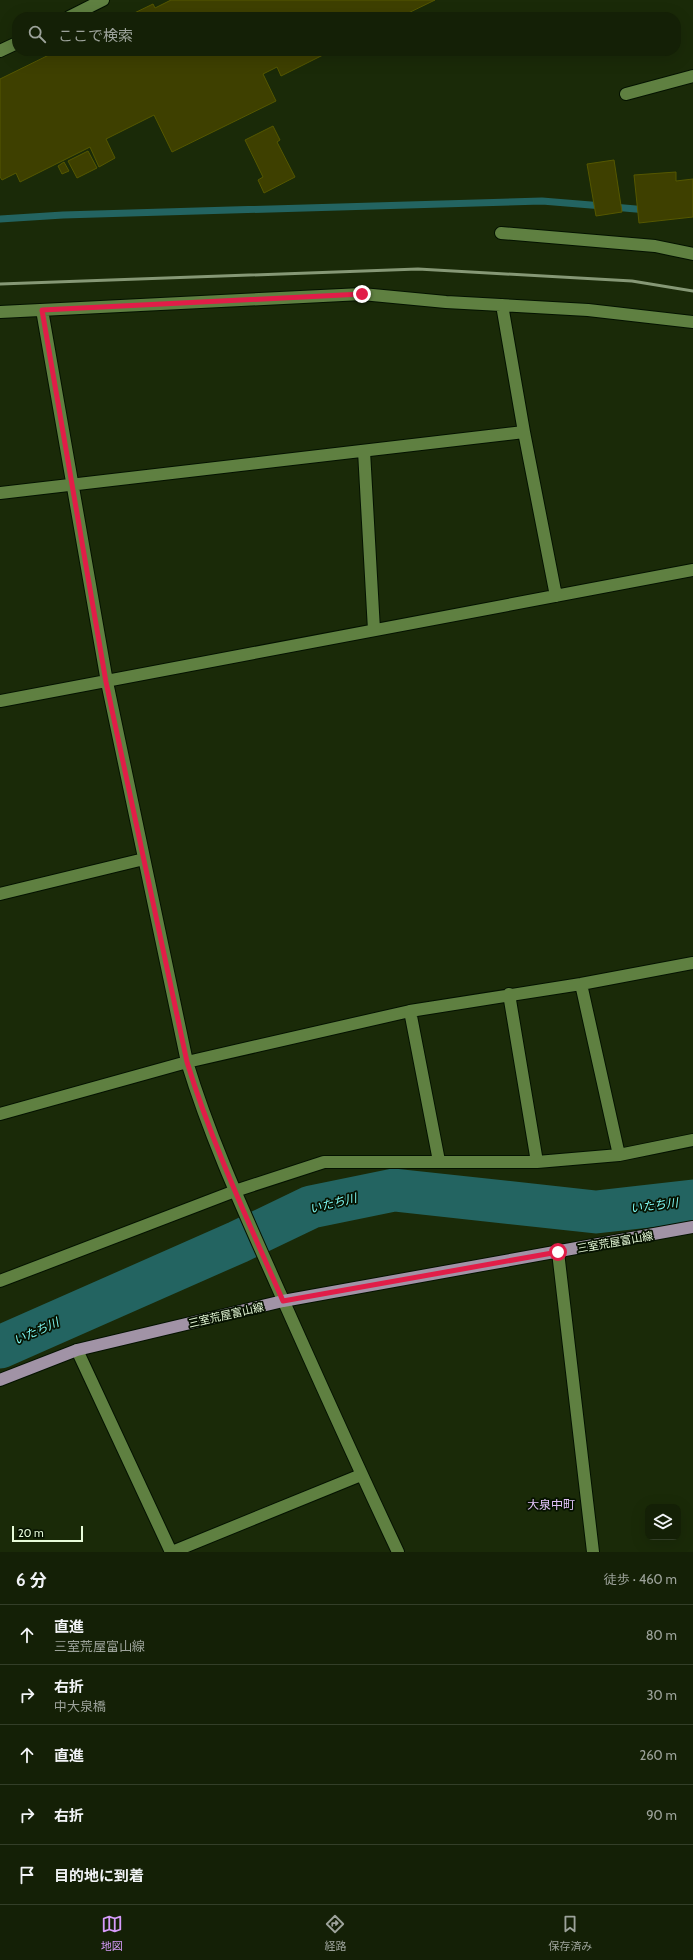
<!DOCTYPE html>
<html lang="ja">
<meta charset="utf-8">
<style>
:root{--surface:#142006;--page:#1d2810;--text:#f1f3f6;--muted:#9da39b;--line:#333e28;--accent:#d69bfa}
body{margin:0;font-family:Cabin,"Noto Sans JP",sans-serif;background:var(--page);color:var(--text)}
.controls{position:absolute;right:12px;bottom:12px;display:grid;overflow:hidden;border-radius:8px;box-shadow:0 4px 16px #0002}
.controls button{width:36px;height:36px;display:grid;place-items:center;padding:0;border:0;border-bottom:1px solid var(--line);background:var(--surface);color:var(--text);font:20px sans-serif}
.scale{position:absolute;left:12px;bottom:10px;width:71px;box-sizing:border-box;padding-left:4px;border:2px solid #e8fcda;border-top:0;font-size:11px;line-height:14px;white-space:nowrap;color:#e8fcda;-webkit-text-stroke:3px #061200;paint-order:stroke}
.stop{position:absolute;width:12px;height:12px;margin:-9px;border:3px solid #e11d48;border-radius:50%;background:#fff}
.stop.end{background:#e11d48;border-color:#fff;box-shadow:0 1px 4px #0008}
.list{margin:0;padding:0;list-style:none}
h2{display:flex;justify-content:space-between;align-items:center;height:52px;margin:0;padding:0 16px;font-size:17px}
h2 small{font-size:13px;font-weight:400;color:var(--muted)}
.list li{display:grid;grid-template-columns:26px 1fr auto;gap:12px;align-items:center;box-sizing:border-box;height:60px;padding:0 16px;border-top:1px solid var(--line)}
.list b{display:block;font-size:15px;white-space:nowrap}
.list p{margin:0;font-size:13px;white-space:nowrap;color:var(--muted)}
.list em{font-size:13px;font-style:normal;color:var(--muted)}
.icon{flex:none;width:22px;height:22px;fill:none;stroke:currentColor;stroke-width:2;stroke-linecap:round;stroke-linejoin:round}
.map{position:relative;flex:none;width:693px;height:1552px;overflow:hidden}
.search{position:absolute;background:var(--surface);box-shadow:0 4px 16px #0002;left:12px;right:12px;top:12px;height:44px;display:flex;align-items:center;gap:10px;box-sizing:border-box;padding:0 14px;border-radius:16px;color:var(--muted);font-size:15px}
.sheet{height:352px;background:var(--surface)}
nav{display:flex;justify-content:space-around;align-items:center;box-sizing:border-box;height:56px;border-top:1px solid var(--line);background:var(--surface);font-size:11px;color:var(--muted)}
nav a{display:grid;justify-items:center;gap:2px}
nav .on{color:var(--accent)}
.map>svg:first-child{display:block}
</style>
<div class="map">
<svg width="693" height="1552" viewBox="0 0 693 1552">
<rect width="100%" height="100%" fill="#1a2a08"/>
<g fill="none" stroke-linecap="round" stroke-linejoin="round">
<path stroke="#236461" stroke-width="7" d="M613 207 647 210
M0 219 63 215 542 201 603 206"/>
<path stroke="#236461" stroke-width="43" d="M0 1347 238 1242 311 1207 394 1190 596 1212 693 1201"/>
</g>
<path fill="#3e4000" stroke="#555700" d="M171 0H435L400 17H126L153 4 155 8Z
M57 51H331L281 76 277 67 263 74 276 101 172 152 154 115 106 139 115 158 99 167 90 147 20 182 16 173 2 180 0 177V79Z
M273 126 280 140 277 142 295 177 264 193 258 180 263 177 245 140Z
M88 151 97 168 77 178 68 161Z
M614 160 622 212 596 216 587 164Z
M64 162 69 171 62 174 58 166Z
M676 172V181L693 179V217L639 223 634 175Z"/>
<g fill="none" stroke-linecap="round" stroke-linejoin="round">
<defs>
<path id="minor" d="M69 17 103 0
M0 51 17 43
M626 94 693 76
M501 233 655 246 693 254
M502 305 524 432 556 596
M42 310 107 682 187 1062C210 1138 244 1212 276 1284 316 1374 356 1463 398 1552
M0 312 362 294 446 302 588 310 693 322
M364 451 374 630
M0 493 524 432
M0 701 693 570
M0 894 144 859
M581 984 619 1155
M509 994 537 1162
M410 1011 439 1161
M0 1114 187 1062 410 1011 581 984 693 963
M558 1252 593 1552
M0 1281 235 1191 324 1162H537L619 1155 693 1140
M77 1350 171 1552
M172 1552 361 1475"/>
<path id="major" d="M0 1380 77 1350 283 1301 693 1227"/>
</defs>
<use href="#minor" stroke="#041200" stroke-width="14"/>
<use href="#major" stroke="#041200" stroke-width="14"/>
<use href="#minor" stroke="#5f8041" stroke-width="12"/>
<use href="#major" stroke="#a193a6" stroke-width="12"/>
<path stroke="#869876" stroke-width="3" d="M0 284 418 269 632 281 693 291"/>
</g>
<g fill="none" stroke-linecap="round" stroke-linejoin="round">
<path stroke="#e11d48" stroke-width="5" d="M362 294 42 310 106 682 187 1062C212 1144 249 1223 283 1301L558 1252"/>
</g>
<g text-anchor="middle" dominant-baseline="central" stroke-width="3.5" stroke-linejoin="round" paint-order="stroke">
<g font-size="11" fill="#e8fcda" stroke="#061200">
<text transform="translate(615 1242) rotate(-10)">三室荒屋富山線</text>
<text transform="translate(226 1315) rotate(-13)">三室荒屋富山線</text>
</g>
<g font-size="12" font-style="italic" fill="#80fbf6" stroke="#061200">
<text transform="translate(333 1203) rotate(-14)">いたち川</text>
<text transform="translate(654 1205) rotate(-7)">いたち川</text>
<text transform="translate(36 1331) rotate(-24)">いたち川</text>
</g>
<g font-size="12" fill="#e3c4f9" stroke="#061200">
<text x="551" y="1504">大泉中町</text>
</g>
</g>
</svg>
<div class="controls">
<button><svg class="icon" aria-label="layers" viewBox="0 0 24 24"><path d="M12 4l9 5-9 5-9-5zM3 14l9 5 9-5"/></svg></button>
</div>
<div class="scale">20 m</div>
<div class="stop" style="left:558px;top:1252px"></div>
<div class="stop end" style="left:362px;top:294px"></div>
<div class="search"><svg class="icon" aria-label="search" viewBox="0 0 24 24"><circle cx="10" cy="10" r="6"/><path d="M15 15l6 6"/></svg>ここで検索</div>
</div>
<section class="sheet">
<h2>6 分<small>徒歩 · 460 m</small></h2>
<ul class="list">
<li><svg class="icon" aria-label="ahead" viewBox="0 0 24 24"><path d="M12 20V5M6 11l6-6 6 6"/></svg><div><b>直進</b><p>三室荒屋富山線</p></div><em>80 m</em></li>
<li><svg class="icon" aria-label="right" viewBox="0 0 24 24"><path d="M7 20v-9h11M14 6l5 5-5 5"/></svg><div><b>右折</b><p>中大泉橋</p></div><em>30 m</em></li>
<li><svg class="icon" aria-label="ahead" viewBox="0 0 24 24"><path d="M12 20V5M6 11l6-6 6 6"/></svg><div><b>直進</b></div><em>260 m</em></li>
<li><svg class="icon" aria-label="right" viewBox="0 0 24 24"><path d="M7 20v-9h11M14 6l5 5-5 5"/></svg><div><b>右折</b></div><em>90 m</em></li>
<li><svg class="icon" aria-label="arrive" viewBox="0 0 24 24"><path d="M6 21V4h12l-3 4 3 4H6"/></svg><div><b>目的地に到着</b></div></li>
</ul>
</section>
<nav>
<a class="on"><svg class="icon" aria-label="map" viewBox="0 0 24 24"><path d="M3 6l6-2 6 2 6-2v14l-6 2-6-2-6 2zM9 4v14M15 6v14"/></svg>地図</a>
<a><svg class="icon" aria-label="directions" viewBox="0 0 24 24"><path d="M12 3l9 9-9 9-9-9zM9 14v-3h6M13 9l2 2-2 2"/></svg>経路</a>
<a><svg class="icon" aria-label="saved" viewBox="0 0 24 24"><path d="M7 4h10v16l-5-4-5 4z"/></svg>保存済み</a>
</nav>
